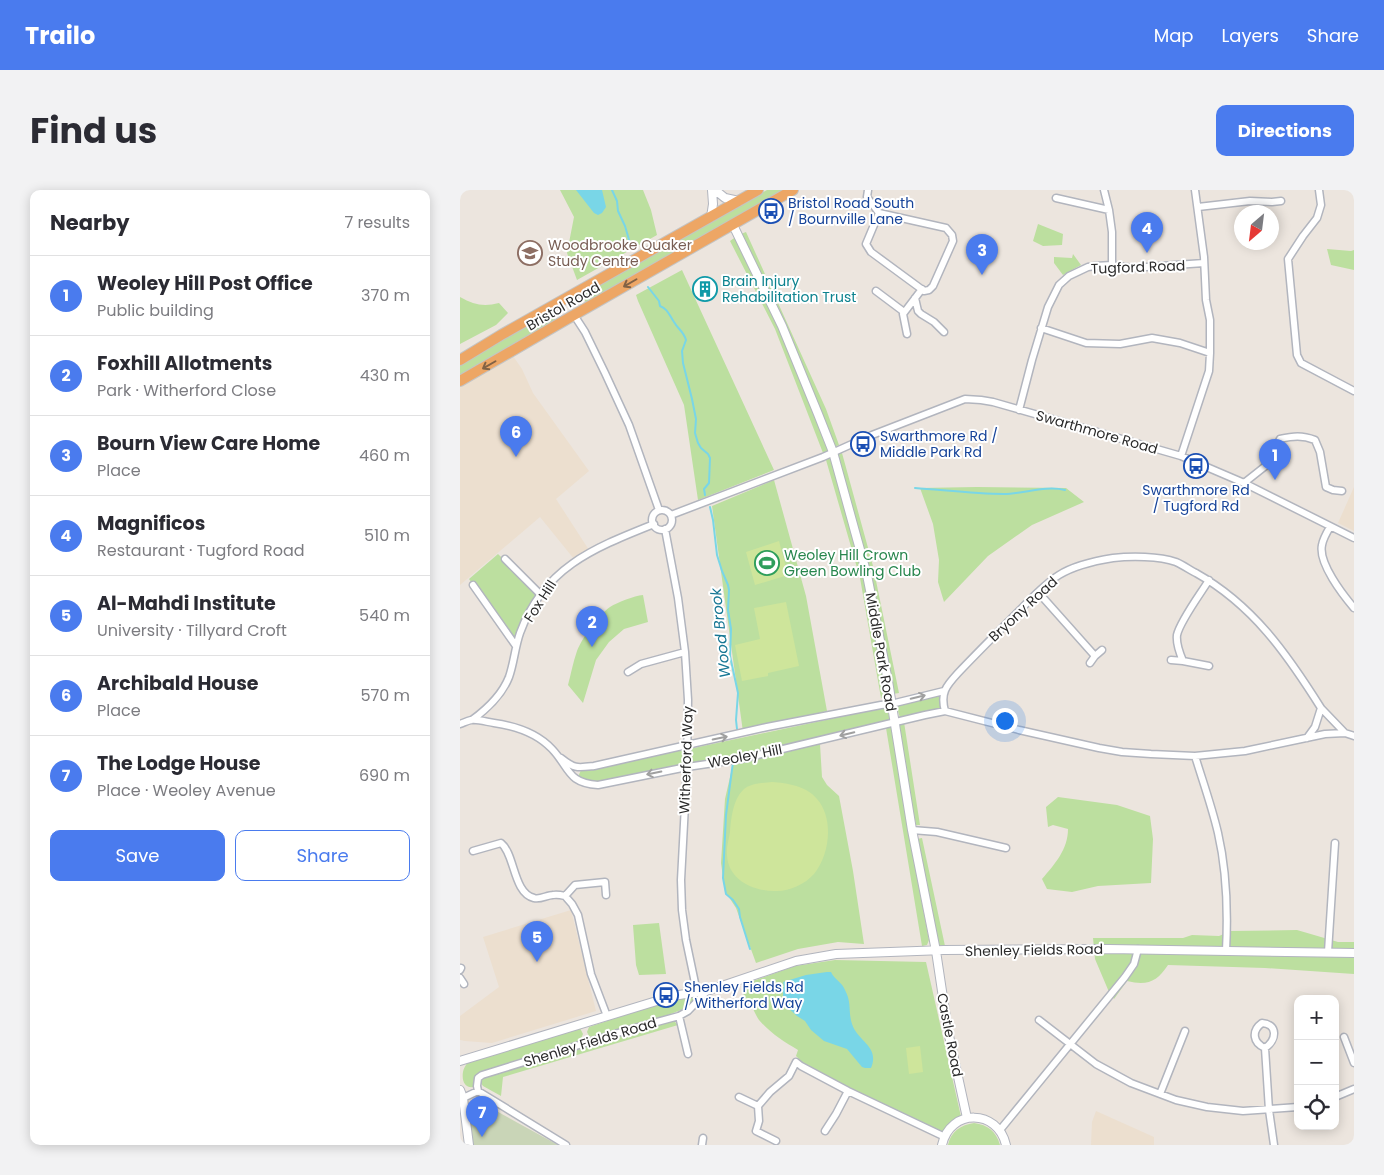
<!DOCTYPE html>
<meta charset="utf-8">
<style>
:root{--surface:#fff;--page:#f2f2f3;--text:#2b2b33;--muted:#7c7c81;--line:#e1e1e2;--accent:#4a7bee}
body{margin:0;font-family:Poppins,sans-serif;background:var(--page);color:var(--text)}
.controls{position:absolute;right:15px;bottom:15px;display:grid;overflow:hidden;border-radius:10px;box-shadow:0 2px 12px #0003}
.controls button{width:45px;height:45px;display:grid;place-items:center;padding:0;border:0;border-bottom:1px solid var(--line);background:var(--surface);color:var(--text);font:25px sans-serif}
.compass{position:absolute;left:774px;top:15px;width:45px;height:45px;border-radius:50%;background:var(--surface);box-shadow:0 2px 12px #0003;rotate:208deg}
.you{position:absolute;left:544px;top:530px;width:18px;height:18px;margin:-12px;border:4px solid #fff;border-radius:50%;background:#1a73e8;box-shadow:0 0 0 8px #1a73e833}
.badge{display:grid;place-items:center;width:32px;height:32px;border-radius:50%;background:var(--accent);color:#fff;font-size:16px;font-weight:700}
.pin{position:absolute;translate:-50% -41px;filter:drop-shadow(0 1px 2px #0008)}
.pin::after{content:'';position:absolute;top:26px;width:18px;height:15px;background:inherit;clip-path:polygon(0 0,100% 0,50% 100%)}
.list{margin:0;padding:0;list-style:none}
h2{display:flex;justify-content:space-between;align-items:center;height:65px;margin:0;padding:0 20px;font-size:21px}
h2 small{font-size:16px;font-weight:400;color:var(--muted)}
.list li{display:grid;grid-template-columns:32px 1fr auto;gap:15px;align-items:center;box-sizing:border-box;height:80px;padding:0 20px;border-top:1px solid var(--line)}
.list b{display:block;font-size:19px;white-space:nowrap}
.list p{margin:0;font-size:16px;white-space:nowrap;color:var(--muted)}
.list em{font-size:16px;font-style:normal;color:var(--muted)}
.actions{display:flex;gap:10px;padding:15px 20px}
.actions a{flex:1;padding:11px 0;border:1px solid var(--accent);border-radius:10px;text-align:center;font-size:18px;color:var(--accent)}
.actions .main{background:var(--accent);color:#fff}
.icon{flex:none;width:28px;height:28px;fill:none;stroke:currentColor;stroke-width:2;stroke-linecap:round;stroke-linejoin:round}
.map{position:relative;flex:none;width:894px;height:955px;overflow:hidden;border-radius:10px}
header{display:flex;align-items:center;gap:30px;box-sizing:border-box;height:70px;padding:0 25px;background:var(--accent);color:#fff}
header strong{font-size:24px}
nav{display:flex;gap:28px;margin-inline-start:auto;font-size:18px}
.intro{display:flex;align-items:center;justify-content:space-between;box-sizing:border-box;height:120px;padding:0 30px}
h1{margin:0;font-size:35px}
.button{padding:12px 22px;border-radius:10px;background:var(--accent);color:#fff;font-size:18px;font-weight:700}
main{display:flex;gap:30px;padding:0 30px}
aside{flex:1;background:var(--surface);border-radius:10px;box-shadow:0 2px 12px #0003}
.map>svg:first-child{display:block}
</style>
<header>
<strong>Trailo</strong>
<nav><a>Map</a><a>Layers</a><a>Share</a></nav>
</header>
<div class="intro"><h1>Find us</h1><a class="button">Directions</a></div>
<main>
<aside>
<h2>Nearby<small>7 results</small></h2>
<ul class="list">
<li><span class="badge">1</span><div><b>Weoley Hill Post Office</b><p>Public building</p></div><em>370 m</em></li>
<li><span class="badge">2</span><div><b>Foxhill Allotments</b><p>Park · Witherford Close</p></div><em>430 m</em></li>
<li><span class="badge">3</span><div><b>Bourn View Care Home</b><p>Place</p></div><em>460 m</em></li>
<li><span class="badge">4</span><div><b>Magnificos</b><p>Restaurant · Tugford Road</p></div><em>510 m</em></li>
<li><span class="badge">5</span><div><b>Al-Mahdi Institute</b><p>University · Tillyard Croft</p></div><em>540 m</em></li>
<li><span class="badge">6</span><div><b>Archibald House</b><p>Place</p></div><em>570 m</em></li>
<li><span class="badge">7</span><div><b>The Lodge House</b><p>Place · Weoley Avenue</p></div><em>690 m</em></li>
</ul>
<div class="actions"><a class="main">Save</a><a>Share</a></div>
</aside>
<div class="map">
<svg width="894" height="955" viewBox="0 0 894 955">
<rect width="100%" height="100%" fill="#ece5de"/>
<path fill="#ecdfcf" d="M53 166 62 179 73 203 129 281 96 309 129 360 114 369 80 327 0 395V196Z
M894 297V341L878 333Z
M111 720 136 821 32 853 5 851 0 850V826L39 797 23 747Z
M636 921 694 947V955H631L632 932Z"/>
<path fill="#bcdf9f" d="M100 0H183L191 20 197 45 117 90 107 63 114 27Z
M307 0H325L127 114 120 103Z
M578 34 603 44 602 55 583 56 573 51Z
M286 42 366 219 379 255 372 258 281 44Z
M277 46 322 141 370 260 363 263 315 139 270 51Z
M867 59 891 61 894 60V80L871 75Z
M613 64 621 75 603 85 594 73V67L612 68Z
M222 80 314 280 238 310 224 215 178 111 176 105Z
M0 107C14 115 24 117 39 113L48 123 36 135 0 154Z
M90 121 96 130 0 188V174Z
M382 263 413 376 439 503 433 504 375 265Z
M370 268 404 383 428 506 421 508 400 388 366 270Z
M314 290 346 406 367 521 283 542 252 316Z
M517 297 606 298 624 312 572 335 528 366 484 412 478 392 479 370 473 334 460 298Z
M38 364 78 403 61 431 55 451 9 389Z
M183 405 188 432 164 439 149 452 136 470 123 513 108 495C111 484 113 472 117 461 123 447 137 426 150 417 158 412 174 406 183 405Z
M480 504 482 520 440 528 436 514Z
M427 517 430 531 363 547 229 575V559Z
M444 532 460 635H456L437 534Z
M432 535 449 645 469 750 467 755 462 756 426 538Z
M360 554 362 587 367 595 379 606 393 681 404 754 378 752 338 759 296 773 276 718 265 701 261 673 265 609 273 574Z
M225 558V576L140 594 129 593 118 587 121 580Z
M598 607 657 615 690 626 693 649 691 693 638 696 612 702 587 699 582 689C595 674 608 659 608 639L593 635 588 637 586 617Z
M462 648 485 756H478L457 649Z
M199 733 206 784 179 785 176 775 173 735Z
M837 740 878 752H894V784L805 778 708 775C697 792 687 796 667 791L654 809 649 802 635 769 633 748H723L732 745 759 746 771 741Z
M375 770 466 772 502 931 486 942H482L348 878 336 866 338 860C324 852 310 843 299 830 294 823 292 813 284 807L282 795 335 776Z
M230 807 234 809 226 818 208 825 132 847 129 846 127 842 129 837 195 815Z
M213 830 218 835 43 887 41 906 23 896 20 892 23 888Z
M120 838 123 844 120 851 19 883 15 888 13 897C0 899 0 878 9 872Z
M514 933C528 935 536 941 540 955H488C491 941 501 935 514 933Z"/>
<path fill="#c9d5b7" d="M20 912 98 955H12L7 920Z"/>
<path fill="#cee59b" d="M319 351 328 385 295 395 286 362Z
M326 412 339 476 308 483V486L282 491 275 455 300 449 294 418Z
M312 592C327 593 347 596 357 609 374 628 370 665 354 684 345 694 330 701 317 701 294 702 268 690 267 665 266 658 269 649 270 642 271 628 273 610 283 600 290 593 303 593 312 592Z
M460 856 463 882 449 884 446 858Z"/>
<path fill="#79d6e7" d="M116 0H142L146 17 142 23 138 25 134 23Z
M367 782H371C374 789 382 792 385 800 392 813 388 822 392 834 398 852 420 856 411 878H405L402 877 387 859 364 851 351 840 345 831 337 826 326 816 323 808V800L324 796 323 792 346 785Z"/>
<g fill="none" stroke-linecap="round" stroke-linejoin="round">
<path stroke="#79d6e7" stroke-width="2" d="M152 0 157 11 158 21 165 36 172 60
M188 97 199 111 200 116C208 119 209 125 214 132 218 139 224 142 226 150L222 161 223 173 232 209 236 229 235 243 238 253 241 258 248 264 250 268 249 293 244 299 245 305
M455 298C484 300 514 304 544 304 564 304 585 295 605 300
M250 317 253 330 257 365 262 381 268 395 269 400 268 420 271 439 270 466 278 503 276 530 277 539
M273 572 266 625 263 688 266 704 273 710 279 719 280 727 290 759"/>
<defs>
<path id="minor" d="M408 0 407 7 419 23 486 38 492 45 493 51 473 96 469 100 464 101 411 62 406 54 419 23
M644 0 649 20 652 42V75
M859 0 861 15 857 28 843 46 828 69 837 165 841 173 894 201
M596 8 649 20
M738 17 790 11 812 12 821 11
M416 101 444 122
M455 108 458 121 461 124 474 132 484 142
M114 125 125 142 145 183 169 235 199 320
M581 138 626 153 660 154 692 148 720 153 750 163
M447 144 443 124 462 99
M559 220 572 170 588 117 599 95 609 86 628 77 635 76 652 75 672 78 744 73
M721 266 749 181 750 163V130L746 110 744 67 735 0
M784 293 808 274 820 249C833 246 842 245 855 250L860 262 866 297 873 300 882 301
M192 330a10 10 0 1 1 20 0a10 10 0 1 1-20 0Z
M211 325 363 267 412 245 505 209 521 210 533 212 721 266 784 293 894 348
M870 337C867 342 863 349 862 355 858 373 883 405 894 418
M205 339 218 408 225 462 228 510 227 577 221 690 222 720 226 750 235 793 238 802
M45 369 81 405
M749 390C741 403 720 431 717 445 716 453 720 464 723 471L749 476
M13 395 56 456
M578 402 635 466 642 460
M711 470 723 471
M630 473 635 466
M168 482 181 474 225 462
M861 518 885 543
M485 521C480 503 486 496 498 483 517 463 537 443 557 423 570 410 583 395 599 385 615 375 634 371 653 368 671 366 699 366 716 372 723 375 730 380 736 383 793 415 827 464 861 518L855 537 847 548
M12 530C27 519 42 505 49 487 54 473 55 457 60 443 84 377 134 358 194 334
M0 534C3 533 7 531 11 530 17 529 27 532 34 533 56 536 77 543 92 559 110 578 107 593 138 595L227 577 281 569 465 525 485 521 559 540 639 558 662 562 691 564 735 566 785 561 865 544 885 543 894 546
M735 566C743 592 752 617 758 643 767 682 768 722 766 761
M101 568C115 579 117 578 134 576L307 537 421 515 431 514 484 501
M452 640 477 642 546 658
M13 661 41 653C55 664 53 703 74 708 80 710 87 705 93 705 97 704 101 705 105 706L112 714 118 725 131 784 147 826
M105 706 115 695 145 692 146 705
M868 762 875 653
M0 780 1 778
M0 788 4 794
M219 826 228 864
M579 830 636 874 671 893 716 910 747 917 783 921 838 917
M802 833C818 834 817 850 805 858 793 853 791 841 802 833Z
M884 847 894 873
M805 858 809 920 814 955
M18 901 17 896 18 888 22 885 171 839 219 826 228 821 248 800
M700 904 725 841
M279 907 298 916
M875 907 894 899
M3 908 18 901 106 955
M540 940 665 787 674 774 678 759
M365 941 376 924 388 901
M316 951 296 941 299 931 298 916 310 902 329 886 336 872 341 876 388 901 485 947
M242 955 243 948"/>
<path id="tertiary" d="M255 0 265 8 279 11
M251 27 253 14 252 0
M273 35 322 136 358 224 373 262 407 385 428 491 452 640 476 761 488 841 507 928
M0 871 213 806 250 800 336 771 376 764 484 760 649 759 894 763
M0 900 3 908 9 955
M482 955C490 918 538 919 546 955"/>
<path id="trunk" d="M0 170 41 145 298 0
M0 191 114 125 333 0"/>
</defs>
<use href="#minor" stroke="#b2b5be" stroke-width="9"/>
<use href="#tertiary" stroke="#b2b5be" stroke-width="10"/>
<use href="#trunk" stroke="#c4c4c4" stroke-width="12"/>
<use href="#minor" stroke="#fff" stroke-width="6"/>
<use href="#tertiary" stroke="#fff" stroke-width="8"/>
<use href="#trunk" stroke="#eda665" stroke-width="10"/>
</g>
<defs><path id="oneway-shaft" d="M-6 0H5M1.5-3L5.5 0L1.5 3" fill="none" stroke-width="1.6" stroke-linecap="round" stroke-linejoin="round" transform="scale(1.25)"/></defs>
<g stroke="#826245">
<use href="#oneway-shaft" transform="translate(170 93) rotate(150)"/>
<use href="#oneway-shaft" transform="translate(29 175) rotate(150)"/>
</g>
<g stroke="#a0a0a0">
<use href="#oneway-shaft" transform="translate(458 507) rotate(-13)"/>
<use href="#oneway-shaft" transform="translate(387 544) rotate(167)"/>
<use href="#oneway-shaft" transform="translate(260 548) rotate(-12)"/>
<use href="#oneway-shaft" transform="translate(194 583) rotate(169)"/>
</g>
<defs>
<symbol id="bus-ring" viewBox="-11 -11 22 22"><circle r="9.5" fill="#fff" stroke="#1a4fb4" stroke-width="1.5"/><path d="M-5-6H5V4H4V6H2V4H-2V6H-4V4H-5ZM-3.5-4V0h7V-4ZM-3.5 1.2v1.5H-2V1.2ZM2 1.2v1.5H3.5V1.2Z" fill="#1a4fb4"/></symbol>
<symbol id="university-ring" viewBox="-11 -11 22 22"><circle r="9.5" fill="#fff" stroke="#8d6e63" stroke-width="1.5"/><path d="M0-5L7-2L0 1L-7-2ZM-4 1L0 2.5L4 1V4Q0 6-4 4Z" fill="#8d6e63"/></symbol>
<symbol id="building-ring" viewBox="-11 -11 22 22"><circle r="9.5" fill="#fff" stroke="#0f9aa8" stroke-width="1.5"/><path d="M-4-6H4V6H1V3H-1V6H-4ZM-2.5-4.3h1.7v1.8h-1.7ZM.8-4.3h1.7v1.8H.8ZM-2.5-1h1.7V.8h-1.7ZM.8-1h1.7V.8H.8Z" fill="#0f9aa8"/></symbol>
<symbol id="stadium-ring" viewBox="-11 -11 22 22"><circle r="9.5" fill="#fff" stroke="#2e9e5b" stroke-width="1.5"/><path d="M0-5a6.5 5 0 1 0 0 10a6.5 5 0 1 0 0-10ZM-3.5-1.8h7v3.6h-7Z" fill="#2e9e5b"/></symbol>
</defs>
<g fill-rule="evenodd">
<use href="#bus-ring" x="297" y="7" width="28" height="28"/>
<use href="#university-ring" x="56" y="49" width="28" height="28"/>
<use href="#building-ring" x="231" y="85" width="28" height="28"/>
<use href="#bus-ring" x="389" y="240" width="28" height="28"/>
<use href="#bus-ring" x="722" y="262" width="28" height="28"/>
<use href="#stadium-ring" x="293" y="359" width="28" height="28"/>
<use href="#bus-ring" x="192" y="791" width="28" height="28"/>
</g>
<g text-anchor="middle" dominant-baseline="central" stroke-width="4" stroke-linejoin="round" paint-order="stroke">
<g font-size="14" fill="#164399" stroke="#fff" text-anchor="start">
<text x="328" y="13">Bristol Road South<tspan x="328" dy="16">/ Bournville Lane</tspan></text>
<text x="420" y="246">Swarthmore Rd /<tspan x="420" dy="16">Middle Park Rd</tspan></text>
<text x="736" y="300" text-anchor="middle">Swarthmore Rd<tspan x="736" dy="16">/ Tugford Rd</tspan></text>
<text x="224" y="797">Shenley Fields Rd<tspan x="224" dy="16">/ Witherford Way</tspan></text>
</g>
<g font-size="14" fill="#785e54" stroke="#fff" text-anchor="start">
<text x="88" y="55">Woodbrooke Quaker<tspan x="88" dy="16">Study Centre</tspan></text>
</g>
<g font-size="14" fill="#2b2b2b" stroke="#fff">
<text transform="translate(678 77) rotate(-2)">Tugford Road</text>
<text transform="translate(103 116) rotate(-30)">Bristol Road</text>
<text transform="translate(637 242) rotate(16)">Swarthmore Road</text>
<text transform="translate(80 411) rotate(-57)">Fox Hill</text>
<text transform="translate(563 419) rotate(-43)">Bryony Road</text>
<text transform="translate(421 462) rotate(80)">Middle Park Road</text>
<text transform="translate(285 566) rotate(-11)">Weoley Hill</text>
<text transform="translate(226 570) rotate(-88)">Witherford Way</text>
<text transform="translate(574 760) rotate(-1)">Shenley Fields Road</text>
<text transform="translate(490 845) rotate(79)">Castle Road</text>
<text transform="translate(130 852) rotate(-17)">Shenley Fields Road</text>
</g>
<g font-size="14" fill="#0d838f" stroke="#fff" text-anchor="start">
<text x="262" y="91">Brain Injury<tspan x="262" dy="16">Rehabilitation Trust</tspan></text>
</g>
<g font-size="14" fill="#27864d" stroke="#fff" text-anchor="start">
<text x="324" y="365">Weoley Hill Crown<tspan x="324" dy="16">Green Bowling Club</tspan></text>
</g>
<g font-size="15" font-style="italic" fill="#177794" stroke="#fff">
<text transform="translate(260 443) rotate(-96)">Wood Brook</text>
</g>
</g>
</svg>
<div class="controls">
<button>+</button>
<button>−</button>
<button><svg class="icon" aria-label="locate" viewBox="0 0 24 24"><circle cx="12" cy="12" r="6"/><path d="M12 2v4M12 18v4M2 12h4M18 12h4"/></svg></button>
</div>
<svg class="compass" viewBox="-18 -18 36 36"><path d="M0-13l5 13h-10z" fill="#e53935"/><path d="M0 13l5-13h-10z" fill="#7c7c81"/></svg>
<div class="you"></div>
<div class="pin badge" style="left:815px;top:290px">1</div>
<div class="pin badge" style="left:132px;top:457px">2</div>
<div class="pin badge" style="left:522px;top:85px">3</div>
<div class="pin badge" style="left:687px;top:63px">4</div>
<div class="pin badge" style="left:77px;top:772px">5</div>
<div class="pin badge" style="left:56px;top:267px">6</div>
<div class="pin badge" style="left:22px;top:947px">7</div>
</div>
</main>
